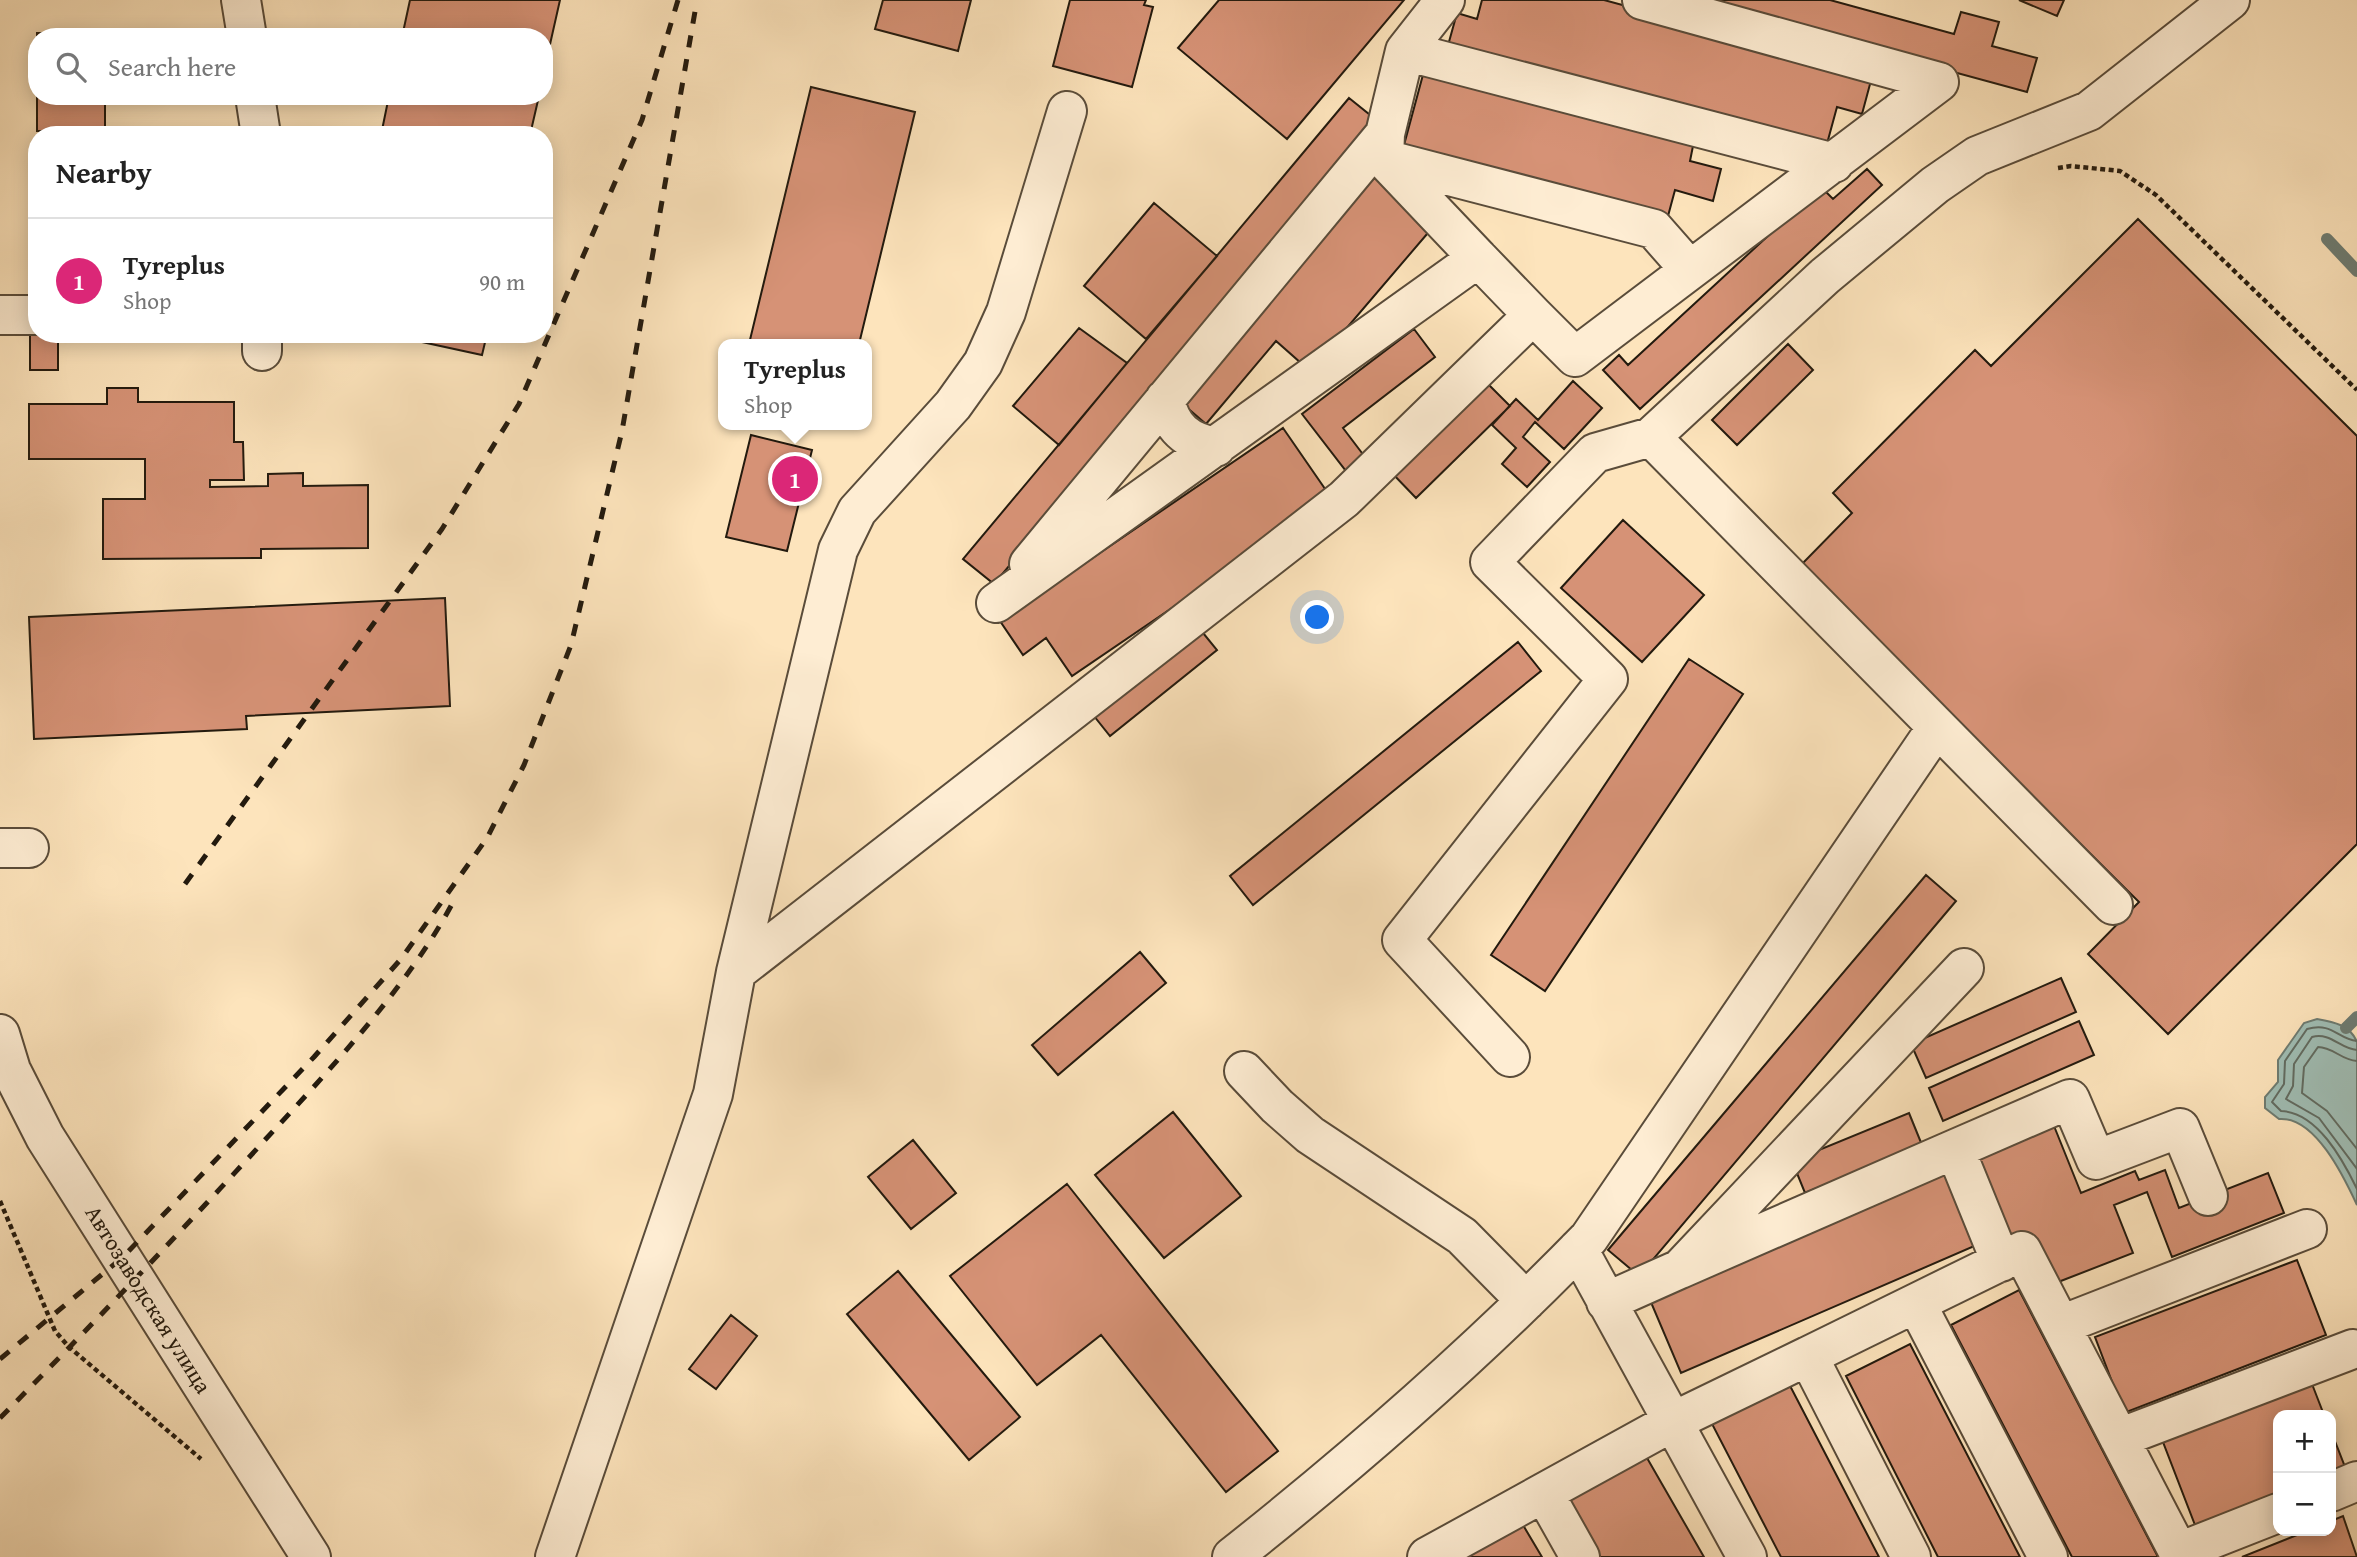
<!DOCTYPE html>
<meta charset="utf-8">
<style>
:root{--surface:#fff;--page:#f2f2f2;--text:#222;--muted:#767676;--line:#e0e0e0;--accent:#db2777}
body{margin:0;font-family:"Gentium Book Plus",serif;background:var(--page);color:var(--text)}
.controls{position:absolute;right:21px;bottom:21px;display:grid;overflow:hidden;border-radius:14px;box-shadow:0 4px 18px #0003}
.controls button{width:63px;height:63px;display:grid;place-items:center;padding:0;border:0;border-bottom:2px solid var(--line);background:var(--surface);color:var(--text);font:35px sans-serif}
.you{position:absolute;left:1318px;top:618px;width:24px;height:24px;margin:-18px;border:5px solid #fff;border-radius:50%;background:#1a73e8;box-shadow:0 0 0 10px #1a73e833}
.badge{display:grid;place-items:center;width:46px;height:46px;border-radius:50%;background:var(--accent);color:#fff;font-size:23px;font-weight:700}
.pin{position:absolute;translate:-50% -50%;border:4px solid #fff;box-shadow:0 2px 7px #0006}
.popup{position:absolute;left:718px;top:339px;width:154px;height:91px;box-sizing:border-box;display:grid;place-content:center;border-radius:14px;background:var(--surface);filter:drop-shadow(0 2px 5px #0005);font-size:23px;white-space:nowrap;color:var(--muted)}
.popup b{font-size:26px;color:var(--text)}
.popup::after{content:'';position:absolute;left:50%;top:100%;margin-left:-14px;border:14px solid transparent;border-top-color:var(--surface)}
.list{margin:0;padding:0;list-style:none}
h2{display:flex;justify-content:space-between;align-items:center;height:91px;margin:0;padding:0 28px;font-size:30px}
h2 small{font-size:23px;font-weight:400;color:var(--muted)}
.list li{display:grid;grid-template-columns:46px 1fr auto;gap:21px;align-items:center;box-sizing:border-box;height:126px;padding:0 28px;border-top:2px solid var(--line)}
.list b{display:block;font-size:26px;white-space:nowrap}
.list p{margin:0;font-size:23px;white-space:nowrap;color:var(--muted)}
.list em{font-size:23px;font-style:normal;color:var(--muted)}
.icon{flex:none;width:38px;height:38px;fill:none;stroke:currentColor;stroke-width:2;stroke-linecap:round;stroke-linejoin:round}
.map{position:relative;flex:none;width:2357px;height:1557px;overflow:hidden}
.search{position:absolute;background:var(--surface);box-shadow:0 4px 18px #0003;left:28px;top:28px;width:525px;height:77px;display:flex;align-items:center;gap:18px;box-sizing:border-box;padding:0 24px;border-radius:28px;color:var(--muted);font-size:26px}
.panel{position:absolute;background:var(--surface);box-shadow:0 4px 18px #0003;left:28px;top:126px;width:525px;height:217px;border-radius:28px}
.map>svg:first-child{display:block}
</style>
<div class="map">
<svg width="2357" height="1557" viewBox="0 0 2357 1557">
<rect width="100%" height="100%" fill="#fde4bc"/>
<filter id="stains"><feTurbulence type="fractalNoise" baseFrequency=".00286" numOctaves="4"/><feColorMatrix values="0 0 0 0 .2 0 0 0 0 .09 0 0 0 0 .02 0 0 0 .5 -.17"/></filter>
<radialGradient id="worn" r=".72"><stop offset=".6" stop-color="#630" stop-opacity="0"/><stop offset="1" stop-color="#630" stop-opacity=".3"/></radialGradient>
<path fill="#a0beb5" stroke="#6e7c72" stroke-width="2" d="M2317 1019C2334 1022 2350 1025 2357 1042V1205C2344 1177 2315 1116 2279 1119L2265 1108V1097L2278 1082V1060L2304 1023Z"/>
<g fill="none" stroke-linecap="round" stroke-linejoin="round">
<path stroke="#626c62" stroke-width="2" d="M2357 1041C2337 1039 2333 1022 2307 1029L2285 1061 2284 1084 2272 1102 2281 1111C2317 1112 2343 1160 2357 1189
M2357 1050C2340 1049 2331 1032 2312 1037L2294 1064 2293 1086 2286 1099 2319 1118 2357 1169
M2357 1061C2341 1060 2333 1047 2318 1047L2304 1067 2302 1093 2327 1111 2357 1149"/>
<path stroke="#6e7c72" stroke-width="12" d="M2327 239 2357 271
M2346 1028 2357 1017"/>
</g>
<path fill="#d69276" stroke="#231a0e" stroke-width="2" d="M410 0H560L544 71V37H402Z
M883 0H971L958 51 875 29Z
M1070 0H1146L1144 5 1153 7 1132 87 1053 66Z
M1219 0H1404L1287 139 1178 48Z
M1482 0H1604L1873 73 1862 114 1837 107 1825 151 1447 49 1457 13 1477 19Z
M1689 0H1830L1954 34 1961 12 1999 22 1992 46 2037 58 2027 92Z
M2019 0H2064L2057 16Z
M37 33H105V37H37Z
M1424 71 1694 141 1690 161 1721 169 1713 201 1675 190 1668 216 1404 145Z
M811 87 915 112 859 344H749Z
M37 96H105V131H37Z
M389 96H539L530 135H381Z
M1349 98 1380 123 994 584 963 559Z
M1867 169 1882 185 1640 409 1603 370 1619 355 1628 365 1821 187 1833 199Z
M1369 173 1433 227 1310 371 1276 341 1206 424 1177 399Z
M1154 203 1217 256 1146 339 1084 286Z
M2138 219 2357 436V844L2168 1034 2088 954 2139 902 1800 566 1852 513 1833 493 1975 350 1991 366Z
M1079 328 1127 363 1059 445 1013 406Z
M1414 329 1435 357 1343 428 1365 457 1346 471 1302 414Z
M30 333 58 334V370H30Z
M385 334H487L482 355Z
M1788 344 1813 370 1737 445 1712 420Z
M1484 380 1510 406 1416 498 1390 471Z
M1573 381 1602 408 1564 449 1535 422 1523 437 1550 462 1527 487 1502 464 1516 448 1492 425 1516 399 1538 420Z
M107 388H138V402H234V442H243L244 480H210V487L268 486V474L303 473V486L368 485V548L261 549V558L103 559V499H145V459H29V404H107Z
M1283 428 1332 499 1072 676 1046 638 1023 655 1000 621Z
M751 435 812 450 787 551 726 537Z
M1623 520 1704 595 1642 662 1561 588Z
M445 598 450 706 246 716 247 729 34 739 29 617Z
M1199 628 1217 650 1110 736 1090 711Z
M1518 642 1541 671 1253 905 1230 876Z
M1689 659 1743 694 1545 991 1491 955Z
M1926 875 1956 901 1639 1276 1608 1250Z
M1140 952 1166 983 1058 1075 1032 1045Z
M2061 978 2076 1012 1926 1078 1911 1044Z
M2079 1021 2094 1055 1943 1121 1929 1088Z
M1173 1112 1241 1196 1164 1258 1095 1175Z
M1909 1113 1922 1145 1805 1193 1792 1161Z
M2052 1121 2081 1193 2135 1171 2139 1180 2165 1170 2179 1208 2268 1173 2284 1213 2172 1257 2147 1192 2114 1205 2133 1253 2053 1284 2009 1248 1972 1153Z
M913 1140 956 1193 911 1229 868 1177Z
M1947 1171 1979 1244 1681 1373 1650 1300Z
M1067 1184 1278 1451 1226 1492 1101 1335 1037 1385 950 1276Z
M2297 1260 2326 1335 2124 1413 2095 1337Z
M898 1271 1020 1417 969 1460 847 1314Z
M2019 1290 2158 1557H2072L1951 1325Z
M731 1315 757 1336 716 1389 689 1369Z
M1910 1344 2020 1557H1938L1846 1376Z
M1787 1380 1879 1557H1781L1710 1420Z
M2312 1384 2324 1415H2278V1493L2195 1525 2163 1442Z
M2331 1431 2345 1467 2331 1472Z
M1643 1451 1704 1557H1600L1565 1495Z
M2343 1516 2357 1557H2242L2307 1531H2331V1521Z
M1523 1525 1542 1557H1466Z"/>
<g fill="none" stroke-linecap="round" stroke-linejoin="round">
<defs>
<path id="minor" d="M241 0 247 37
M1445 0 1405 51 1385 134 1384 159 1478 258
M1642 0 1939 82
M1405 51 1834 163
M255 96 261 135
M1384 159 1654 229 1690 270
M0 315H37
M262 351V334
M1165 399C1171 429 1188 442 1216 447
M1651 437 2113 905
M1029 564 1385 134
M996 603 1478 258 1533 315
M0 848H29
M1964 968 1680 1269 1955 1149 2001 1262
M736 972 1344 499 1533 315 1575 357 1939 82
M0 1034 11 1070 45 1137 311 1557
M1510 1057 1402 940 1608 679 1490 562 1595 453 1651 437 1825 276 1935 185 1977 156 2089 111 2230 0
M1244 1071 1277 1106 1310 1135 1462 1236 1526 1301
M1955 1149 2070 1099 2096 1160 2180 1128 2208 1196
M1578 1249 1747 1557
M1606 1302 1680 1269
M1916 1303 2022 1251 2181 1557
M2061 1325 2307 1229
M1808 1356 1916 1303 2048 1557
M2119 1438 2353 1349
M2331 1492 2357 1481
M1544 1493 1580 1557
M2179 1552 2278 1513
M555 1557 713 1094 736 972 838 550 857 511 953 405 983 363 1006 312 1067 111
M1232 1557C1357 1458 1478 1352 1589 1238L1937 727
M1427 1557 1672 1422 1808 1356 1911 1557"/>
</defs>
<use href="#minor" stroke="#5a4c3a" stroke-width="42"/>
<path stroke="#231a0e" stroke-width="4.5" stroke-dasharray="5 3.5" stroke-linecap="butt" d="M2058 168 2071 166 2120 171 2156 195 2357 390
M0 1201 55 1331 69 1347 201 1459"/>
<use href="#minor" stroke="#feedd3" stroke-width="38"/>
<path stroke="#231a0e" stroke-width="5" stroke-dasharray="12 12" stroke-linecap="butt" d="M185 884 442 529 519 404 642 120 678 0
M0 1359 123 1257 314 1057 401 959 487 838 524 765 571 645 622 431 697 0
M0 1418C90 1327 178 1235 264 1141 327 1073 409 985 452 904"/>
</g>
<g text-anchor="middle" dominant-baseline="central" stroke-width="5" stroke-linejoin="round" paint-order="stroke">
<g font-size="23" fill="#231a0e" stroke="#feedd3">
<text transform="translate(149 1299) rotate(58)">Автозаводская улица</text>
</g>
</g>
<rect width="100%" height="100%" filter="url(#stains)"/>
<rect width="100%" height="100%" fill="url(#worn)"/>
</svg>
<div class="controls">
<button>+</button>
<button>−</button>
</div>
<div class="you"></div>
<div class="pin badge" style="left:795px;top:479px">1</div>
<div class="popup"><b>Tyreplus</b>Shop</div>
<div class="search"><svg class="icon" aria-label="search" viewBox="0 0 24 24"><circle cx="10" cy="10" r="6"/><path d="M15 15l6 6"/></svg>Search here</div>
<section class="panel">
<h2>Nearby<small></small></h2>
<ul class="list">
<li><span class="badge">1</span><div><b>Tyreplus</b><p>Shop</p></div><em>90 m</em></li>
</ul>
</section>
</div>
